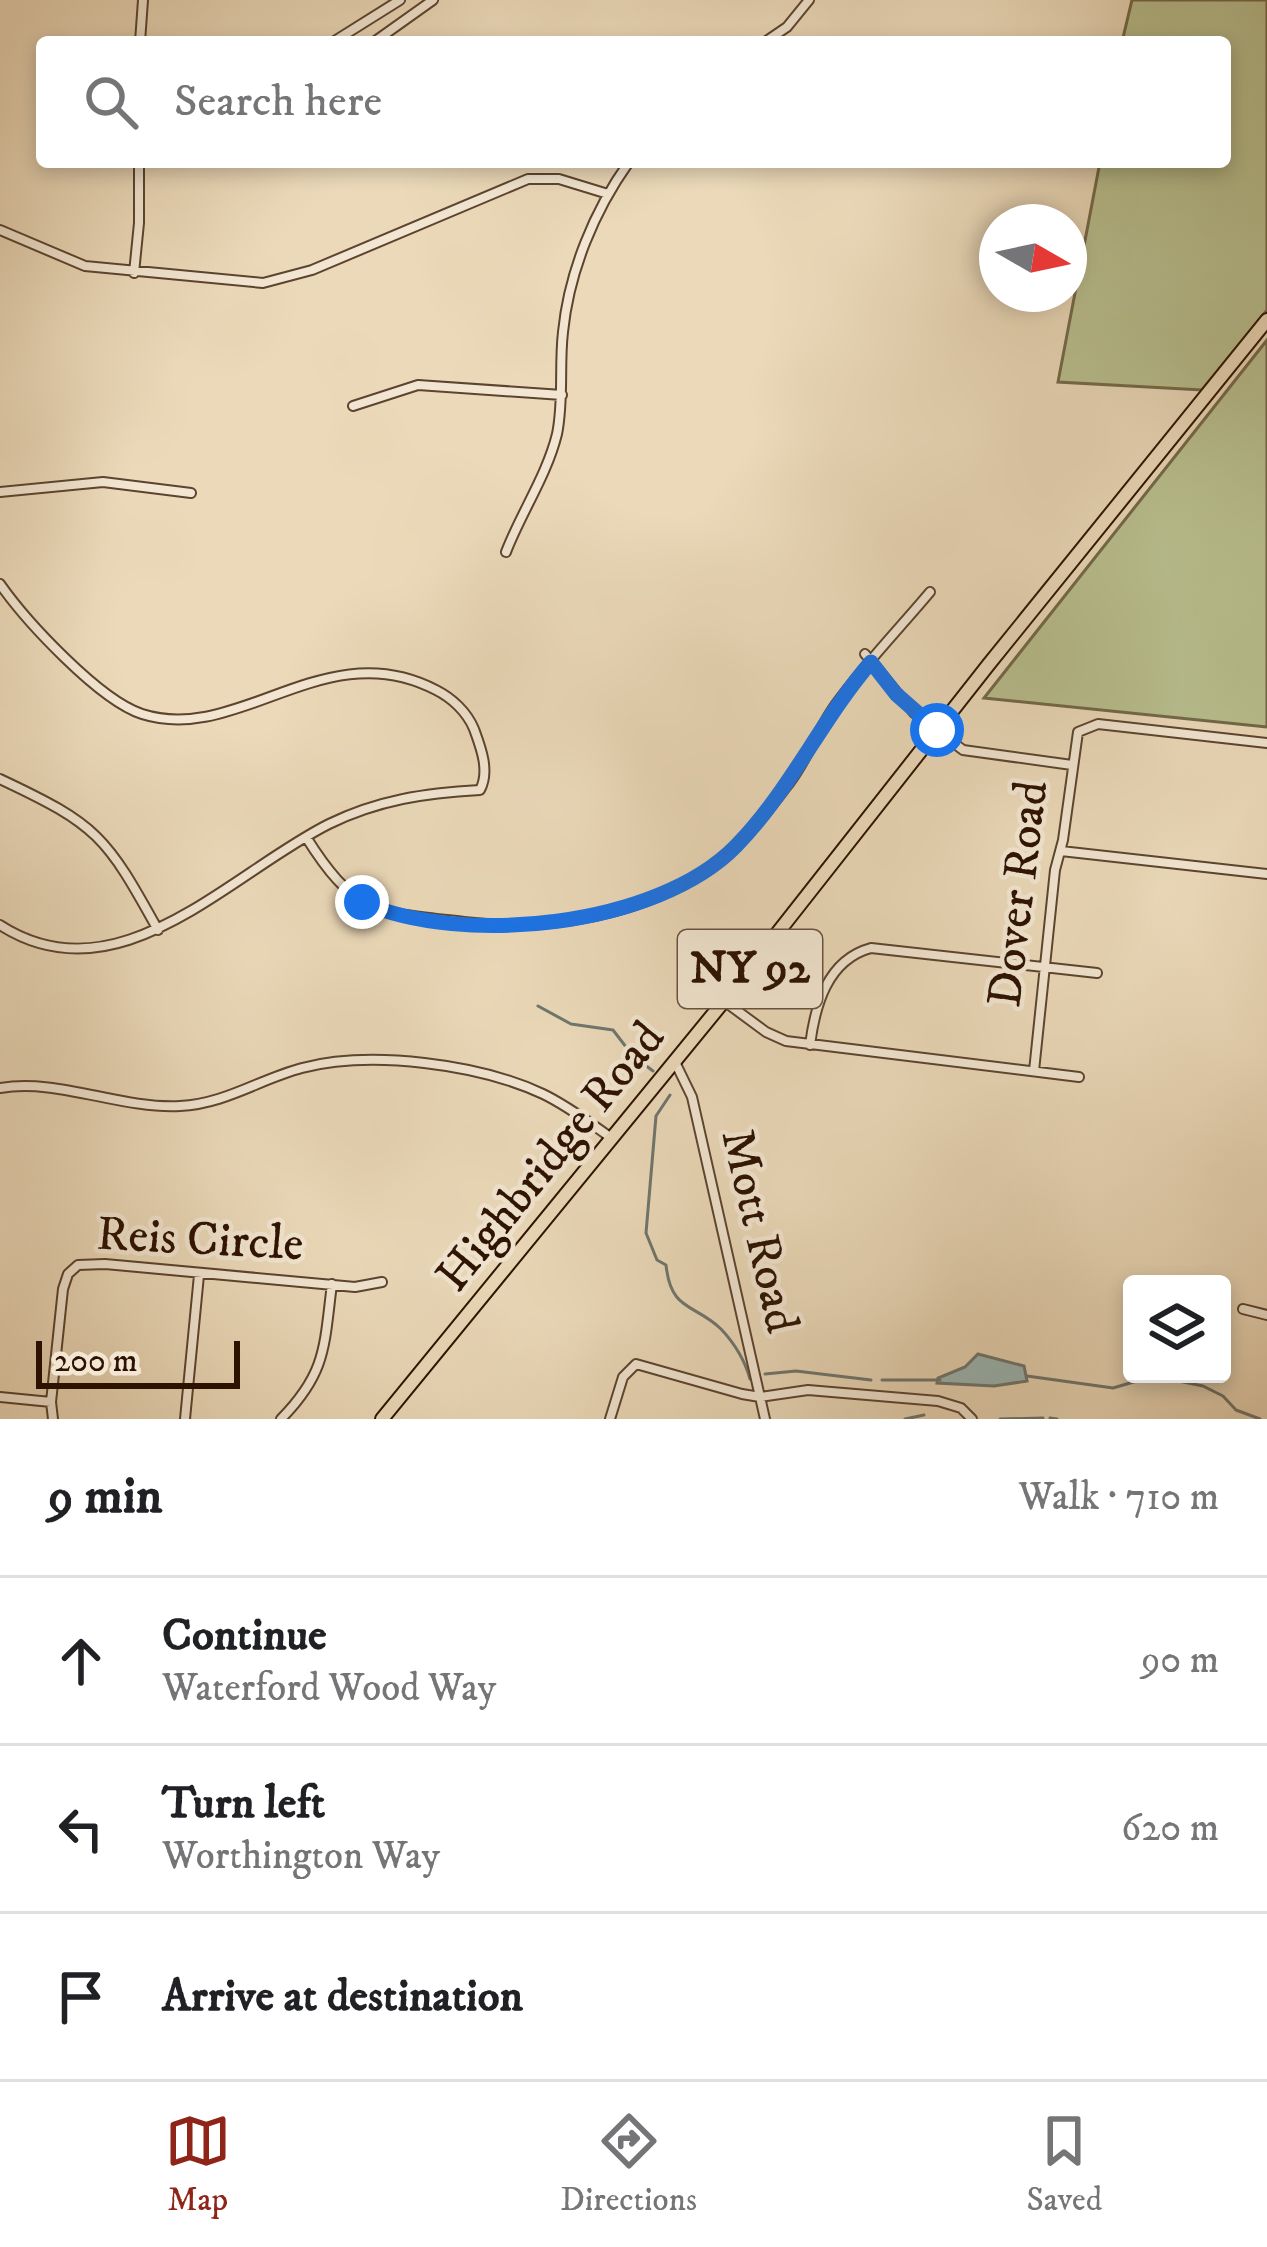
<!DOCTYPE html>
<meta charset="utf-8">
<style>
:root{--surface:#fff;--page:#f6f6f6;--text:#202124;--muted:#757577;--line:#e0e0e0;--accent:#8f2418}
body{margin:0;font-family:"IM FELL DW Pica",serif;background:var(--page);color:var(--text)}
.controls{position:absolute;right:36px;bottom:36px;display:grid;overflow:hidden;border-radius:12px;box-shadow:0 6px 18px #0003}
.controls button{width:108px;height:108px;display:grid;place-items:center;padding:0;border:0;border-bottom:3px solid var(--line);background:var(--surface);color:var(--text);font:60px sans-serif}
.compass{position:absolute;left:979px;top:204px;width:108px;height:108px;border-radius:50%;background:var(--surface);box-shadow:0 6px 18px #0003;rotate:99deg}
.scale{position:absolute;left:36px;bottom:30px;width:204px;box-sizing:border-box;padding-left:12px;border:6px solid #2d1201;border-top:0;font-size:33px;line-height:42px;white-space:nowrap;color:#2d1201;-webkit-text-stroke:9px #f2e6d2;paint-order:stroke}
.stop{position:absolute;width:36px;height:36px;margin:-27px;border:9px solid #1a73e8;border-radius:50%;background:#fff}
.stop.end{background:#1a73e8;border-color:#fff;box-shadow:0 3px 12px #0008}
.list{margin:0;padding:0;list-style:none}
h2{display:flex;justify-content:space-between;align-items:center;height:156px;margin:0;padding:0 48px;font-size:51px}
h2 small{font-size:39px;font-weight:400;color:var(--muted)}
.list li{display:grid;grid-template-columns:78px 1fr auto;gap:36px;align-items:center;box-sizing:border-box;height:168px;padding:0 48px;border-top:3px solid var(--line)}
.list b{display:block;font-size:45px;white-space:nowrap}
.list p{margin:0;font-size:39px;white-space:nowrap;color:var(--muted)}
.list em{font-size:39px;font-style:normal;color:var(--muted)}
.icon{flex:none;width:66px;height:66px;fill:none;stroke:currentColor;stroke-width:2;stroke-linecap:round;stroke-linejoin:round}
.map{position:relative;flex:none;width:1267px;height:1419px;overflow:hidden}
.search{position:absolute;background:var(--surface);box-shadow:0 6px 18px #0003;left:36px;right:36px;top:36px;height:132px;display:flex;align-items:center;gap:30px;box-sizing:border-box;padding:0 42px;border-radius:12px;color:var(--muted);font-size:45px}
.sheet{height:660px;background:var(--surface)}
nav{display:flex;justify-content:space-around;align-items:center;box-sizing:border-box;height:168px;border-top:3px solid var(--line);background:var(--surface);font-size:33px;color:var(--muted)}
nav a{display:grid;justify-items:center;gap:6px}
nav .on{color:var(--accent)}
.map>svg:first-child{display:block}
</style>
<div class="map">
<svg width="1267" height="1419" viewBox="0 0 1267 1419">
<rect width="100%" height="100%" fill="#ebd9b9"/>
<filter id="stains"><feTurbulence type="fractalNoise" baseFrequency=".00167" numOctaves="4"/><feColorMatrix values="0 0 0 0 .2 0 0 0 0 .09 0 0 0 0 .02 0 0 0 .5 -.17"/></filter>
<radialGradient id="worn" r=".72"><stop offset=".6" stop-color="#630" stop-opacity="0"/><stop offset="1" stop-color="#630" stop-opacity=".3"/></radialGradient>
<path fill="#b8bf8f" stroke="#726848" stroke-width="3" d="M1132 0H1267V310L1202 390 1058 382 1100 162H1225V42H1122Z
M1267 340V727L984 698Z"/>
<path fill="#9bb9b8" stroke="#6f766f" stroke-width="3" d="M978 1354 1024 1366 1027 1381 994 1386 937 1383 938 1378 965 1367Z"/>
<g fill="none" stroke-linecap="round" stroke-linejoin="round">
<path stroke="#6f766f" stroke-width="3" d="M538 1006 571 1024 613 1030 633 1056 653 1071
M670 1095 656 1116 646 1233 657 1260 666 1265C671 1312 694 1303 721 1329 736 1345 745 1361 750 1379
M765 1374 796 1371 871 1380
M1027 1376 1113 1388 1154 1376 1203 1386 1223 1396 1236 1410 1260 1419
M882 1380H940
M1050 1418 1057 1419
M905 1419 924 1415
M1000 1419 1043 1418"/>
<defs>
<path id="minor" d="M140 42 143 0
M333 42 400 0
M374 42 433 0
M765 42 787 27 809 0
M0 230 85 266 263 283 312 270 528 179H559L608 194
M134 273 139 223V162
M353 406 418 385 562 395
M0 492 103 482 191 493
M506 552C521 513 547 475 557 434 564 400 559 366 563 332 569 272 594 211 629 162
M0 584C26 621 99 700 142 714 239 745 325 632 436 690 452 698 467 712 474 729 481 748 490 771 480 790 425 793 378 800 329 824 229 874 118 1001 0 925
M865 654 914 713 963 750 1072 765
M0 779C98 825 106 836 158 930
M306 837C355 915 377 912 464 922 548 932 647 915 716 864 745 842 768 811 790 782 808 758 818 729 836 704 864 665 899 629 930 592
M1061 851 1267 874
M724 1001 766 1032 786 1041 1079 1077
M810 1045C815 1006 827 960 871 948L1097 973
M675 1062 692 1097 765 1419
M1034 1071 1055 870 1063 840 1078 732 1098 724 1267 743
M0 1088C58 1078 119 1109 180 1106 225 1104 260 1079 302 1068 371 1050 479 1064 543 1094 568 1106 590 1123 613 1139
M1243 1309 1267 1315
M0 1397 51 1402
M53 1419 51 1402 63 1289 68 1274 78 1265 105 1264 355 1287 382 1282
M185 1419 199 1275
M281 1419C327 1372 324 1346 332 1284
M610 1419 623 1377 636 1364 742 1394 760 1397 808 1390 938 1401 961 1408 972 1419"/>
<path id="highway" d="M382 1419 724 1001 989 664 1267 320"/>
</defs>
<use href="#minor" stroke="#5c442f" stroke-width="12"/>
<use href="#highway" stroke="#2d1201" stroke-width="16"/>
<use href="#minor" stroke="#f2e6d2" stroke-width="8"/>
<use href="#highway" stroke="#ebd9b9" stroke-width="12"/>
</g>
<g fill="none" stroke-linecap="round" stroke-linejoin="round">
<path stroke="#1a73e8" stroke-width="15" d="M362 902C462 947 657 927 736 846 790 791 821 720 871 662L896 694 937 730"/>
</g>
<g text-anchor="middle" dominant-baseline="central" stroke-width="9" stroke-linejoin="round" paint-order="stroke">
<rect fill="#f2e6d2" stroke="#685240" stroke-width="3" x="678" y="930" width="144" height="78" rx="9"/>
<g font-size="45" font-weight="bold" fill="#2d1201">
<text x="750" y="969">NY 92</text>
</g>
<g font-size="48" fill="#2d1201" stroke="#f2e6d2">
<text transform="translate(1019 894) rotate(-83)">Dover Road</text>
<text transform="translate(551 1157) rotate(-51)">Highbridge Road</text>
<text transform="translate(759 1231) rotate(77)">Mott Road</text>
<text transform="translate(200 1240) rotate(3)">Reis Circle</text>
</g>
</g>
<rect width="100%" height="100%" filter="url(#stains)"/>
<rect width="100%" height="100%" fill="url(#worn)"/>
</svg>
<div class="controls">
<button><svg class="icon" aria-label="layers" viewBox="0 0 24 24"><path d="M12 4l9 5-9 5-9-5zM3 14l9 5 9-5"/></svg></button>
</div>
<svg class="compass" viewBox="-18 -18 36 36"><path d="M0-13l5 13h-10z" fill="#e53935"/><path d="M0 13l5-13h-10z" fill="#757577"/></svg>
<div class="scale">200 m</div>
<div class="stop" style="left:937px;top:730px"></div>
<div class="stop end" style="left:362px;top:902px"></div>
<div class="search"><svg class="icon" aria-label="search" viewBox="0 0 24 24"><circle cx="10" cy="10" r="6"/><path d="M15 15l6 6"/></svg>Search here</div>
</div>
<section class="sheet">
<h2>9 min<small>Walk · 710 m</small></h2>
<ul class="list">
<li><svg class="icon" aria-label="ahead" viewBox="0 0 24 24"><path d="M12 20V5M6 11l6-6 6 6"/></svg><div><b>Continue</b><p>Waterford Wood Way</p></div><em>90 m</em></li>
<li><svg class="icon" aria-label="left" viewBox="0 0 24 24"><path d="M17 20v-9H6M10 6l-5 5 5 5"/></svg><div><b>Turn left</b><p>Worthington Way</p></div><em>620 m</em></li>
<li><svg class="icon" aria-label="arrive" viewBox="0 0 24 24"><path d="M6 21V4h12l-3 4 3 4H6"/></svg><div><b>Arrive at destination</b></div></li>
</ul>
</section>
<nav>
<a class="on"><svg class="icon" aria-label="map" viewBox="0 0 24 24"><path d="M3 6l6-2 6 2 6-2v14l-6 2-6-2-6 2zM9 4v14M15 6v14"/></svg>Map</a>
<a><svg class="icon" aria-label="directions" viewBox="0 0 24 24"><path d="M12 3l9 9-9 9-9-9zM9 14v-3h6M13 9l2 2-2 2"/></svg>Directions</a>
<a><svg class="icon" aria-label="saved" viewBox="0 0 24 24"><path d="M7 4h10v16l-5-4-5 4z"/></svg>Saved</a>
</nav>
